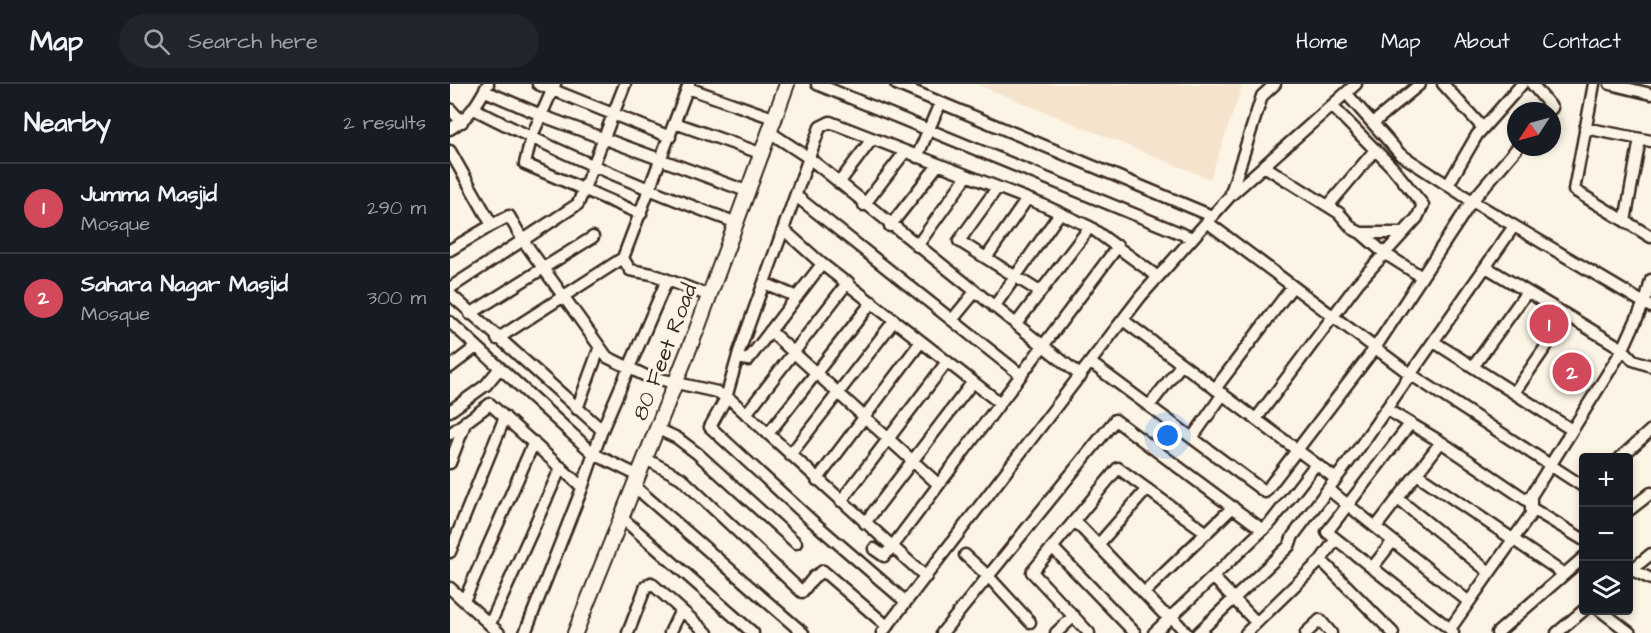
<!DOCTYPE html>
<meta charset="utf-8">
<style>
:root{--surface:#171b24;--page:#20242c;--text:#f1f3f6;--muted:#9ea1a6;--line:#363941;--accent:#d1495b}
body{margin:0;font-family:"Architects Daughter",sans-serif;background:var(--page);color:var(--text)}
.controls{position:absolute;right:18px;bottom:18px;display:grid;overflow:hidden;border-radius:6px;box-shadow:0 3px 9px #0003}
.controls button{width:54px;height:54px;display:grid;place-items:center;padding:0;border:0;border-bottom:2px solid var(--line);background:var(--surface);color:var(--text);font:30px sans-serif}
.compass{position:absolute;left:1057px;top:18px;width:54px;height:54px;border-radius:50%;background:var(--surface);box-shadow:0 3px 9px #0003;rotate:234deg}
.you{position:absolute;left:718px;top:352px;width:21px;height:21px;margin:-15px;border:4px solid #fff;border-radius:50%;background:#1a73e8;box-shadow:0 0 0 9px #1a73e833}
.badge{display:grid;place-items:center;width:39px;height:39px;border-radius:50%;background:var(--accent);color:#fff;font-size:20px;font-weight:700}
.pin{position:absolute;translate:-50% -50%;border:3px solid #fff;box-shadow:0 2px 6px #0006}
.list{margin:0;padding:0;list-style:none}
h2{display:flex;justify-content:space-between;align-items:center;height:78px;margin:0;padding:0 24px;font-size:26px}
h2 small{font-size:20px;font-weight:400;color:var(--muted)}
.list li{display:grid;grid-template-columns:39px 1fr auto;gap:18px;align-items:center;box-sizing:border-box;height:90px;padding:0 24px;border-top:2px solid var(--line)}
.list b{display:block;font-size:22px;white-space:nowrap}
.list p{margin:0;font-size:20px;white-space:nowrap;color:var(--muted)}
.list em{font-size:20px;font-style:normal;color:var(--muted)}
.icon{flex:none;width:33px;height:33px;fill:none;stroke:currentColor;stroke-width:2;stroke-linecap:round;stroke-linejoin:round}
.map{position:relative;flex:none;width:1201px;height:549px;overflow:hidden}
header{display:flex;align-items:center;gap:36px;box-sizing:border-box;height:84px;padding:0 30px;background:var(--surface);border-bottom:2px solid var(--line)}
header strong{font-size:28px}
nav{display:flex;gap:33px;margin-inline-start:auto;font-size:21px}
.search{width:420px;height:54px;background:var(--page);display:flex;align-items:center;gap:15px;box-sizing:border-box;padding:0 21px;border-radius:33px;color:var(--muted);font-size:22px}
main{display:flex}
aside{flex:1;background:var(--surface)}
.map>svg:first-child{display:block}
</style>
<header>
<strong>Map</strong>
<div class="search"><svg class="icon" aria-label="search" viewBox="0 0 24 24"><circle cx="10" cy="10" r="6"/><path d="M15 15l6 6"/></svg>Search here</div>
<nav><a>Home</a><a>Map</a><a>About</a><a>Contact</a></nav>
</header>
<main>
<aside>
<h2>Nearby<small>2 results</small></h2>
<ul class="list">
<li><span class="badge">1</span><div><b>Jumma Masjid</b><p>Mosque</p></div><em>290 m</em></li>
<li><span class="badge">2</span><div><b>Sahara Nagar Masjid</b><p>Mosque</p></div><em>300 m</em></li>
</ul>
</aside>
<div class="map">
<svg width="1201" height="549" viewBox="0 0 1201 549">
<rect width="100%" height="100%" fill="#fcf5e5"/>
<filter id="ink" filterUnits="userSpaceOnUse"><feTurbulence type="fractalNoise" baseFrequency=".0167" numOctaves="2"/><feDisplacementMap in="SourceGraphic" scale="12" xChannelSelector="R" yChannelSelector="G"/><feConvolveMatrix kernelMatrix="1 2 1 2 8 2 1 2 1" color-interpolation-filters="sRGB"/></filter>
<g filter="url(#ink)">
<path fill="#f6e3ce" d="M526 0H793L760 95Z"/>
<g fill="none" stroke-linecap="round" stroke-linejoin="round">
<defs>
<path id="minor" d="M88 0 220 53
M105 0 81 54 75 80 191 130
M367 0 742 154
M446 0 762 132
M993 0 1033 44
M1082 0 1102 24 1099 27
M1144 0 1124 106 1201 153
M1160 0 1201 10
M238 4 326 35
M35 7 98 34 299 108
M896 9 950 70 1022 117 1201 223
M0 25 12 38
M24 25C110 69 197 106 287 139
M225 39 313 70
M923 39 970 0
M1135 44 1201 57
M0 45C19 34 28 19 38 0
M321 49 359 74 631 292
M0 67 42 141 59 132 73 156 157 273 196 292 267 308 281 316 476 493
M467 73 490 19
M814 82 889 129 903 145 911 149H952
M389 99 422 55
M998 101 1027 51 1072 0
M547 104 509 157 536 174 577 115
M781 109 812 12 825 0
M346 112 571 291
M414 121 455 68
M878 122 925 66
M1175 137 1190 55
M757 138 960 290 1134 403
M440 142 488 81
M334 146 372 180 550 319
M911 149 934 169 972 193
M467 162 517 92
M0 166 42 141
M173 174 180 186 202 190 260 212
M536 174 590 208
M1036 183 1173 265 1183 276 1201 282
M314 199 347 213
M0 204 128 120 175 0
M0 210 152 346
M544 223 610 129
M20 230 143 153
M502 236 525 208
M673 236 886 395
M0 238 144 370 189 392
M566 240 640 143
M320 247 488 400
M47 255 173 174 239 0
M984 258 1122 346
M288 274 298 276 372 180
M641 279 815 408 925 264 1022 117 1068 63
M0 283 26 263
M1023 283 1077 208
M765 305 842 203
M1064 309 1117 232
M699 322 731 281
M127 325 149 265
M936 325 991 358
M0 327 36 301 50 284
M296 330 398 198
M806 335 908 199 967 134 973 121 942 83 882 22
M960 340 877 448 1000 545
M208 345 227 354 248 370 346 459
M0 350 40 320 132 403
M318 350 422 218
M742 354 773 310
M340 371 444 237
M1170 374 1201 346
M196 375 231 394 352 508 364 493 373 487 437 542
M0 379 16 337
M967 390 1114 490
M367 396 470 259
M185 403 353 549
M878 405 1019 518
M948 415 1039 488
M391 417 496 279
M1081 424 1134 456
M1178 427 1201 409
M172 434 303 549
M625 437 713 529 721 532 736 549
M415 439 522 299
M926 443 991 358 1081 419
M648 461 697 405
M603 464 685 549
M424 465 434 472 442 463 668 162
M0 468 55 333
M515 471 538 492 580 538
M871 476 943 549
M922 484 943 457
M1178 484 1201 495
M1178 489 1201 470
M763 493 806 538
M0 504 49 549
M694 509 783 423
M14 517 84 358
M456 518 361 436 260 343 276 314 289 268 370 43 380 38 593 121 640 143 708 193
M1150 526 1180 549
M40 540 111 383
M75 549 131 407 152 346 217 196
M178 549 196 502 201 499 257 549
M220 549 231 526
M432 549 691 212 781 111 906 0
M492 549 665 336 813 446
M606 549 624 532
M639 549 582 488 668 384 757 449
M704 549 822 437 866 380
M748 549 839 462 843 452 909 364 1064 142
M796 549 871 476 886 455
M856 549 870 536 881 549
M1003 549 1000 545 1081 430V412L1173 265 1197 212 1201 196
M1047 549 1134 473
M1107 549 1134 526"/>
<path id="major" d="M125 549 247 245 337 0"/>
</defs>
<use href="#minor" stroke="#3b2a1e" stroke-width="15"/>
<use href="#major" stroke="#3b2a1e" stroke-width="18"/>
<use href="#minor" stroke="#fcf5e5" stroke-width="10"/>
<use href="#major" stroke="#fcf5e5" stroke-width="14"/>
</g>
</g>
<g text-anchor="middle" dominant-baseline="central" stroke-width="6" stroke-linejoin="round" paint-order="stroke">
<g font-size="22" fill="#3b2a1e" stroke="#fcf5e5">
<text transform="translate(215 268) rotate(-69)">80 Feet Road</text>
</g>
</g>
</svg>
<div class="controls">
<button>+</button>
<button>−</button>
<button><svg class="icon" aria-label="layers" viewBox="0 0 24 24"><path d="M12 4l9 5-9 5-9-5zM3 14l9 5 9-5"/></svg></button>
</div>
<svg class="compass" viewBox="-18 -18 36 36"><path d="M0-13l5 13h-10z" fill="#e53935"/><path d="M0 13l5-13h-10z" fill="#9ea1a6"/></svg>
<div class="you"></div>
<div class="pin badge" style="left:1099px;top:240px">1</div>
<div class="pin badge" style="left:1122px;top:288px">2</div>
</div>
</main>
